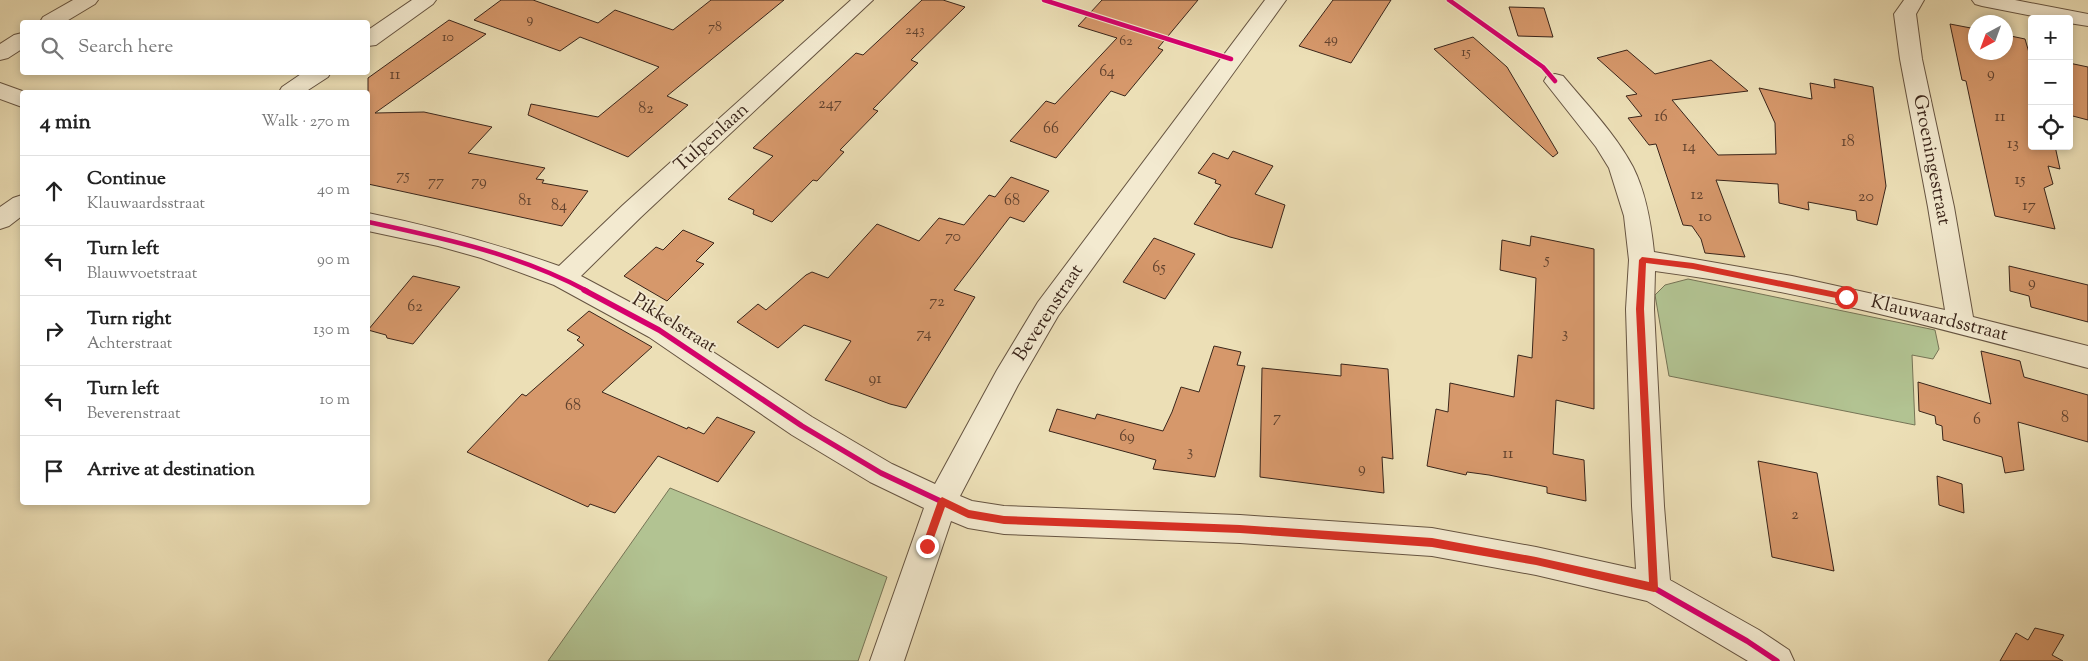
<!DOCTYPE html>
<meta charset="utf-8">
<style>
:root{--surface:#fff;--page:#f2f2f2;--text:#222;--muted:#767676;--line:#e0e0e0}
body{margin:0;font-family:"Sorts Mill Goudy",serif;background:var(--page);color:var(--text)}
.controls{position:absolute;right:15px;top:15px;display:grid;overflow:hidden;border-radius:5px;box-shadow:0 2px 8px #0003}
.controls button{width:45px;height:45px;display:grid;place-items:center;padding:0;border:0;border-bottom:1px solid var(--line);background:var(--surface);color:var(--text);font:25px sans-serif}
.compass{position:absolute;left:1968px;top:15px;width:45px;height:45px;border-radius:50%;background:var(--surface);box-shadow:0 2px 8px #0003;rotate:221deg}
.stop{position:absolute;width:15px;height:15px;margin:-11px;border:4px solid #d93025;border-radius:50%;background:#fff}
.stop.end{background:#d93025;border-color:#fff;box-shadow:0 1px 5px #0008}
.list{margin:0;padding:0;list-style:none}
h2{display:flex;justify-content:space-between;align-items:center;height:65px;margin:0;padding:0 20px;font-size:21px}
h2 small{font-size:16px;font-weight:400;color:var(--muted)}
.list li{display:grid;grid-template-columns:32px 1fr auto;gap:15px;align-items:center;box-sizing:border-box;height:70px;padding:0 20px;border-top:1px solid var(--line)}
.list b{display:block;font-size:19px;white-space:nowrap}
.list p{margin:0;font-size:16px;white-space:nowrap;color:var(--muted)}
.list em{font-size:16px;font-style:normal;color:var(--muted)}
.icon{flex:none;width:28px;height:28px;fill:none;stroke:currentColor;stroke-width:2;stroke-linecap:round;stroke-linejoin:round}
.map{position:relative;flex:none;width:2088px;height:661px;overflow:hidden}
.search{position:absolute;background:var(--surface);box-shadow:0 2px 8px #0003;left:20px;top:20px;width:350px;height:55px;display:flex;align-items:center;gap:12px;box-sizing:border-box;padding:0 18px;border-radius:5px;color:var(--muted);font-size:19px}
.panel{position:absolute;background:var(--surface);box-shadow:0 2px 8px #0003;left:20px;top:90px;width:350px;height:415px;border-radius:5px}
.map>svg:first-child{display:block}
</style>
<div class="map">
<svg width="2088" height="661" viewBox="0 0 2088 661">
<rect width="100%" height="100%" fill="#ecdfb6"/>
<filter id="stains"><feTurbulence type="fractalNoise" baseFrequency=".004" numOctaves="4"/><feColorMatrix values="0 0 0 0 .2 0 0 0 0 .09 0 0 0 0 .02 0 0 0 .5 -.17"/></filter>
<radialGradient id="worn" r=".72"><stop offset=".6" stop-color="#630" stop-opacity="0"/><stop offset="1" stop-color="#630" stop-opacity=".3"/></radialGradient>
<path fill="#b2c392" stroke="#767456" d="M1688 279 1935 330 1939 349 1933 359 1912 355 1915 425 1669 376 1655 295 1665 285Z
M670 488 887 577 858 661H548Z"/>
<path fill="#d6986b" stroke="#3a251a" d="M501 0H533L598 23 615 10 673 30 711 0H784L667 96 688 105 628 157 528 115 531 104 598 117 659 67 580 37 560 51 474 20Z
M922 0H943L965 7 911 60 918 63 873 109 878 111 840 150 844 152 817 181 813 180 772 222 753 214 754 210 728 199 773 156 753 148 856 53 863 55Z
M1102 0H1198L1158 48 1163 50 1125 96 1111 91 1056 158 1010 141 1046 101 1055 104 1117 38 1078 26Z
M1333 0H1391L1351 63 1299 46Z
M1509 7 1544 8 1553 37 1518 36Z
M449 20 486 34 375 113 424 112 492 127 468 153 545 168 536 179 544 180 542 183 588 191 562 226 368 184V78Z
M1950 24 1976 29V52H2006V35L2025 39 2030 56H2032V146H2055L2060 169 2048 166 2053 184 2044 188 2055 229 1995 216 1966 81 1962 80Z
M1473 37 1507 67 1558 153 1553 157 1434 49Z
M1627 50 1655 74 1711 60 1748 91 1672 100 1718 155 1776 154 1775 123 1759 88 1812 99 1810 83 1835 88 1834 79 1873 87 1886 186 1877 225 1857 220 1856 211 1808 202 1809 210 1779 203 1778 184 1716 180 1745 257 1705 253 1701 239 1692 226 1683 225 1656 144 1649 145 1628 118 1642 116 1626 96 1637 94 1597 58Z
M2069 63 2088 67V120L2069 115Z
M1233 151 1273 166 1255 194 1285 205 1272 248 1230 237 1194 224 1221 185 1215 183 1216 180 1198 173 1213 153 1228 159Z
M1011 177 1049 191 1024 222 1010 217 954 290 975 297 906 408 890 404 825 380 851 341 804 325 778 348 737 322 758 304 766 310 806 275 812 272 828 278 877 224 919 241 939 218 964 225 989 195 995 197Z
M683 230 714 243 696 261 704 264 667 301 624 276 656 247 663 250Z
M1531 236 1594 249V409L1556 400 1553 454 1584 460 1586 501 1547 493V487L1489 475 1467 472 1466 475 1427 466 1436 409 1448 412 1450 383 1514 397 1518 355 1532 358 1536 278 1500 270 1502 240 1530 246Z
M1154 238 1195 254 1165 299 1123 282Z
M2009 266 2088 285V322L2031 307 2029 296 2010 291Z
M413 276 460 287 413 344 387 338 386 335 368 330Z
M589 311 652 347 602 392 687 429 688 427 704 434 717 417 755 432 718 482 658 456 615 513 590 504 588 507 467 452 522 394 526 396 584 345 577 340 580 337 567 330Z
M1214 346 1241 352 1237 365 1245 366 1215 477 1153 469 1156 460 1049 431 1057 409 1095 419 1097 414 1163 431 1172 412 1181 387 1199 392Z
M1981 351 2020 361 2024 377 2088 395V442L2018 422 2024 470 2005 473 2002 457 1943 440 1942 426 1936 424 1935 416 1919 411 1918 382 1991 404Z
M1341 364 1388 369 1393 459 1382 457 1384 493 1260 477 1262 368 1341 376Z
M1758 461 1817 473 1834 571 1772 557Z
M1937 476 1962 484 1964 513 1939 505Z
M2035 628 2064 635 2052 655 2063 661H2000L2016 633 2028 640Z"/>
<g fill="none" stroke-linecap="round" stroke-linejoin="round">
<defs>
<path id="minor" d="M73 0H98L95 4 65 22H40L43 17Z
M412 0H436L433 4 376 45 368 46V30Z
M851 0H873L641 217 581 276 669 323 812 417 892 464 935 484 997 370 1038 302 1265 0H1286L1058 316 1018 385 960 496 972 501 1004 506 1240 515 1432 528 1536 547 1636 569 1632 506 1626 309 1629 260 1624 216 1609 168 1596 147 1544 81 1547 76 1555 74 1563 76C1587 105 1615 133 1633 167 1646 193 1651 223 1654 252L1792 276 1945 310 1928 207 1900 59 1894 14 1904 0H1924L1916 14 1922 59 1954 207 1973 317 2088 346V368C1946 330 1801 290 1655 271L1654 309 1664 506 1670 580 1759 630 1789 650 1794 661H1748L1647 601 1536 575 1432 556 1240 543 1004 534 968 528 951 521 904 661H870L924 508 870 482 792 435 649 337 554 285 481 258 438 246 368 231V213C435 227 494 243 559 266L623 205Z
M1972 0H2015L2088 14V26L2069 23V19H2048L1982 6 1975 4Z
M22 33V49L8 58 0 60V44L14 35Z
M304 72H331L328 77 305 92H279L282 87Z
M0 83 25 92H22V107L0 99Z
M22 195V216L9 226 0 229V207L13 198Z"/>
</defs>
<use href="#minor" stroke="#665441" stroke-width="2"/>
<use href="#minor" fill="#f3ead0" fill-rule="evenodd"/>
<defs>
<path id="cycleway-far1" d="M1044 0 1231 59
M1449 0 1543 67 1555 81
M368 222C442 238 519 254 587 291"/>
<path id="cycleway" d="M584 290 659 330 802 426 881 473 968 514 1004 520 1240 529 1432 542 1536 561 1654 588 1747 641 1777 661"/>
</defs>
<use href="#cycleway-far1" stroke="#f3ead0" stroke-width="7"/>
<use href="#cycleway" stroke="#f3ead0" stroke-width="9"/>
<use href="#cycleway-far1" stroke="#d6006c" stroke-width="4.5"/>
<use href="#cycleway" stroke="#d6006c" stroke-width="5.5"/>
</g>
<path fill="#d93025" d="M1642 257 1693 263 1846 294 1850 297 1846 300 1693 269 1646 263 1644 309 1658 588 1657 591 1654 592 1536 565 1432 547 1240 533 1004 524 968 518 945 507 930 549 927 551 922 546 938 501 942 497 969 510 1004 516 1240 525 1432 538 1536 557 1649 582 1636 309 1639 260Z"/>
<g text-anchor="middle" dominant-baseline="central" stroke-width="4" stroke-linejoin="round" paint-order="stroke">
<g font-size="14" fill="#61422e">
<text x="530" y="20">9</text>
<text x="715" y="28">78</text>
<text x="915" y="31">243</text>
<text x="448" y="38">10</text>
<text x="1331" y="40">49</text>
<text x="1126" y="42">62</text>
<text x="1466" y="53">15</text>
</g>
<g font-size="16" fill="#61422e">
<text x="1107" y="72">64</text>
<text x="1991" y="74">9</text>
<text x="395" y="75">11</text>
<text x="830" y="104">247</text>
<text x="646" y="109">82</text>
<text x="1661" y="117">16</text>
<text x="2000" y="117">11</text>
<text x="1051" y="129">66</text>
<text x="1848" y="142">18</text>
<text x="2013" y="144">13</text>
<text x="1689" y="147">14</text>
<text x="403" y="176">75</text>
<text x="2020" y="180">15</text>
<text x="436" y="182">77</text>
<text x="479" y="182">79</text>
<text x="1697" y="195">12</text>
<text x="1866" y="197">20</text>
<text x="525" y="201">81</text>
<text x="1012" y="201">68</text>
<text x="559" y="206">84</text>
<text x="2029" y="206">17</text>
<text x="1705" y="217">10</text>
<text x="953" y="237">70</text>
<text x="1547" y="260">5</text>
<text x="1159" y="268">65</text>
<text x="2032" y="283">9</text>
<text x="937" y="302">72</text>
<text x="415" y="307">62</text>
<text x="924" y="334">74</text>
<text x="1565" y="334">3</text>
<text x="875" y="379">91</text>
<text x="573" y="406">68</text>
<text x="1277" y="418">7</text>
<text x="2065" y="418">8</text>
<text x="1977" y="420">6</text>
<text x="1127" y="437">69</text>
<text x="1190" y="452">3</text>
<text x="1508" y="454">11</text>
<text x="1362" y="469">9</text>
<text x="1795" y="515">2</text>
</g>
<g font-size="19" fill="#3a251a" stroke="#f3ead0">
<text transform="translate(712 138) rotate(-42)">Tulpenlaan</text>
<text transform="translate(1931 160) rotate(79)">Groeningestraat</text>
<text transform="translate(1049 313) rotate(-57)">Beverenstraat</text>
<text transform="translate(1939 319) rotate(14)">Klauwaardsstraat</text>
<text transform="translate(674 324) rotate(32)">Pikkelstraat</text>
</g>
</g>
<rect width="100%" height="100%" filter="url(#stains)"/>
<rect width="100%" height="100%" fill="url(#worn)"/>
</svg>
<div class="controls">
<button>+</button>
<button>−</button>
<button><svg class="icon" aria-label="locate" viewBox="0 0 24 24"><circle cx="12" cy="12" r="6"/><path d="M12 2v4M12 18v4M2 12h4M18 12h4"/></svg></button>
</div>
<svg class="compass" viewBox="-18 -18 36 36"><path d="M0-13l5 13h-10z" fill="#e53935"/><path d="M0 13l5-13h-10z" fill="#767676"/></svg>
<div class="stop" style="left:1846px;top:297px"></div>
<div class="stop end" style="left:927px;top:546px"></div>
<div class="search"><svg class="icon" aria-label="search" viewBox="0 0 24 24"><circle cx="10" cy="10" r="6"/><path d="M15 15l6 6"/></svg>Search here</div>
<section class="panel">
<h2>4 min<small>Walk · 270 m</small></h2>
<ul class="list">
<li><svg class="icon" aria-label="ahead" viewBox="0 0 24 24"><path d="M12 20V5M6 11l6-6 6 6"/></svg><div><b>Continue</b><p>Klauwaardsstraat</p></div><em>40 m</em></li>
<li><svg class="icon" aria-label="left" viewBox="0 0 24 24"><path d="M17 20v-9H6M10 6l-5 5 5 5"/></svg><div><b>Turn left</b><p>Blauwvoetstraat</p></div><em>90 m</em></li>
<li><svg class="icon" aria-label="right" viewBox="0 0 24 24"><path d="M7 20v-9h11M14 6l5 5-5 5"/></svg><div><b>Turn right</b><p>Achterstraat</p></div><em>130 m</em></li>
<li><svg class="icon" aria-label="left" viewBox="0 0 24 24"><path d="M17 20v-9H6M10 6l-5 5 5 5"/></svg><div><b>Turn left</b><p>Beverenstraat</p></div><em>10 m</em></li>
<li><svg class="icon" aria-label="arrive" viewBox="0 0 24 24"><path d="M6 21V4h12l-3 4 3 4H6"/></svg><div><b>Arrive at destination</b></div></li>
</ul>
</section>
</div>
